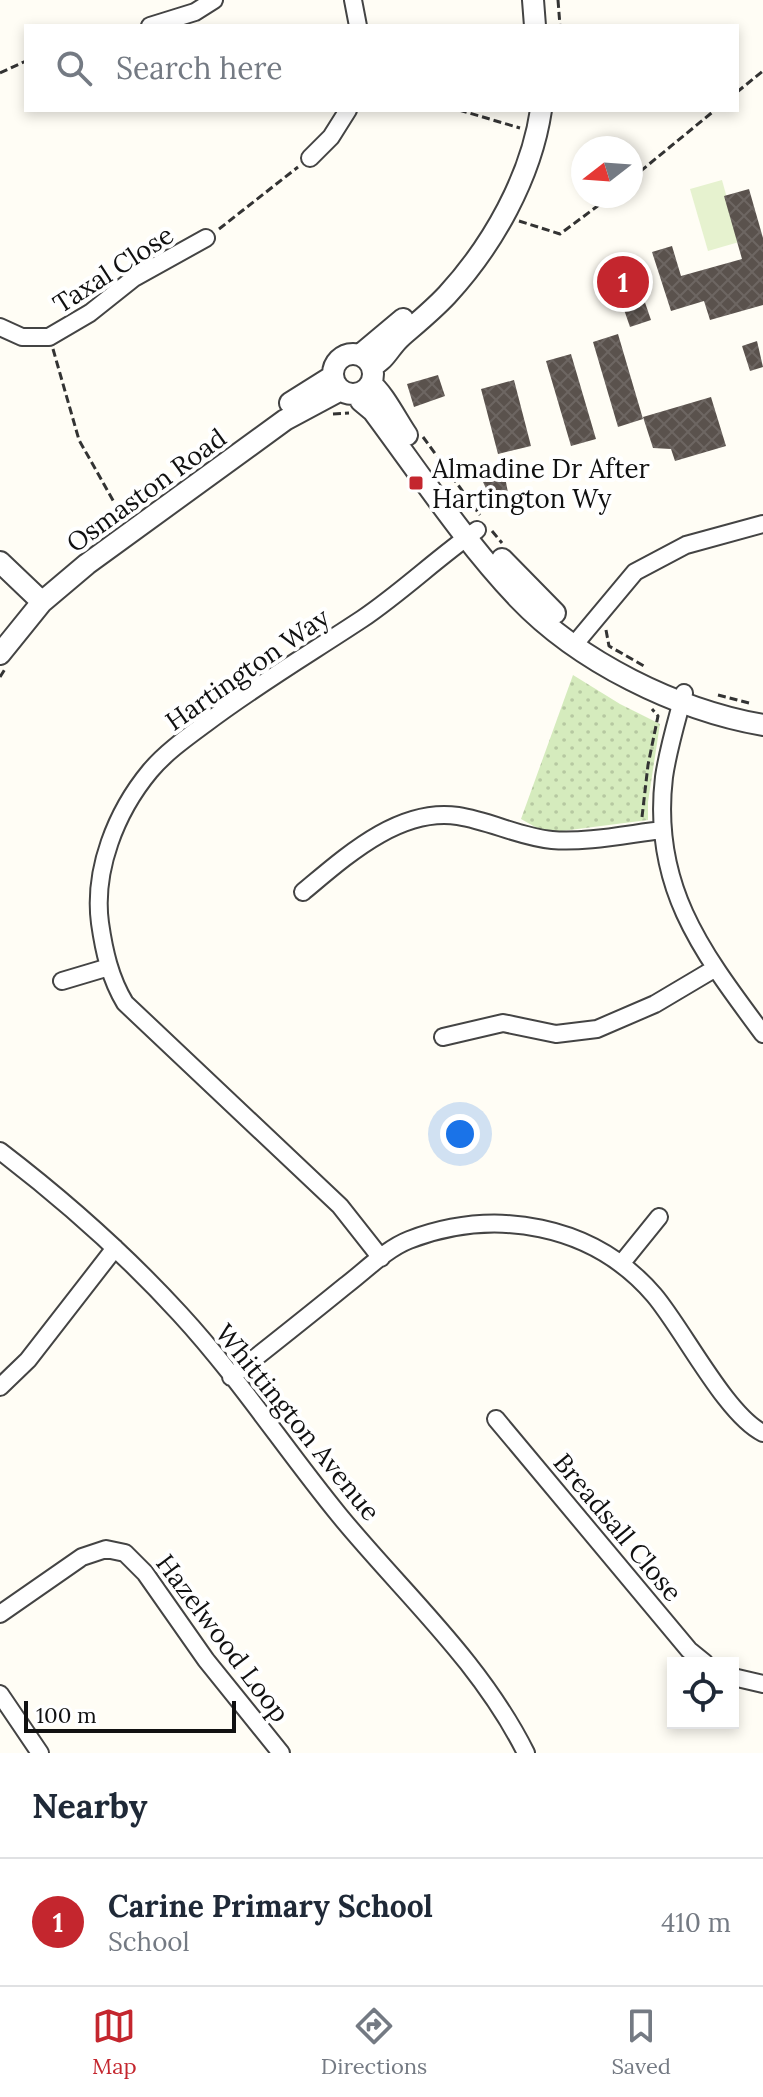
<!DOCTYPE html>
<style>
:root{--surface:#fff;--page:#f2f2f3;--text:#1f2937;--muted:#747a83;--line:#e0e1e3;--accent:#c4262e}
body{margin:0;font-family:Lora,serif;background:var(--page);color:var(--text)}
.controls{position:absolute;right:24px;bottom:24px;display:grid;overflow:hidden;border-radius:0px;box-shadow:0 4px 12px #0003}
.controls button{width:72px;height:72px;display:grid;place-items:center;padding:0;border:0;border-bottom:2px solid var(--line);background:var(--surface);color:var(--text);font:40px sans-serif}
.compass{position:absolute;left:571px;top:136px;width:72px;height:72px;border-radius:50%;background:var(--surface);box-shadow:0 4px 12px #0003;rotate:253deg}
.scale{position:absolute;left:24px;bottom:20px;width:212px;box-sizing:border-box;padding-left:8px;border:4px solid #111;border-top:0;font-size:22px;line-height:28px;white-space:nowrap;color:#111;-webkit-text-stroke:6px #fff;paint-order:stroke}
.you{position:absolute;left:460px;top:1134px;width:28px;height:28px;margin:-20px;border:6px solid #fff;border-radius:50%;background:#1a73e8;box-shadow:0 0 0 12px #1a73e833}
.badge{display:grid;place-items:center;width:52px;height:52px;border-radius:50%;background:var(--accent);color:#fff;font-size:26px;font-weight:700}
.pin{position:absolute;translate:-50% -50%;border:4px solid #fff;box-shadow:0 2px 8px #0006}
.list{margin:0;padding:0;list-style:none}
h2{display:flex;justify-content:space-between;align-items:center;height:104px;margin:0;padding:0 32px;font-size:34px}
h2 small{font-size:26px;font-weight:400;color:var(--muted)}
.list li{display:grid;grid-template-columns:52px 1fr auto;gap:24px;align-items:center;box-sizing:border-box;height:128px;padding:0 32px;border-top:2px solid var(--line)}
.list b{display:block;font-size:30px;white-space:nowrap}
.list p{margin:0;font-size:26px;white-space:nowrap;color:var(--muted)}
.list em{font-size:26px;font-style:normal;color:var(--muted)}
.icon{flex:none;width:44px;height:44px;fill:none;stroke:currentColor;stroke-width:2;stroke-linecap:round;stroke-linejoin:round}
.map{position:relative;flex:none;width:763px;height:1753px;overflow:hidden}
.search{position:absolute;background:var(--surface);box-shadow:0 4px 12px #0003;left:24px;right:24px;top:24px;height:88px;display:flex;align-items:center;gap:20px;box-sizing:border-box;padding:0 28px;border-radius:0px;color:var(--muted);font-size:30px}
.sheet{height:232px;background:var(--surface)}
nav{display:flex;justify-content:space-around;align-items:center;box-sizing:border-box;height:112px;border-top:2px solid var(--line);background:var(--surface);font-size:22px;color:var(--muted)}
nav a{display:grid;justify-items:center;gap:4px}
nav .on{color:var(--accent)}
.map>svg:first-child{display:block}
</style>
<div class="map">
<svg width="763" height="1753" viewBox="0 0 763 1753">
<defs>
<pattern id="grass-dots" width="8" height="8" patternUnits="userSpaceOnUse" patternTransform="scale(2)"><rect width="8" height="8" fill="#d5ebbd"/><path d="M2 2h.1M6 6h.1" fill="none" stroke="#b6c8a1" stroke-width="1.8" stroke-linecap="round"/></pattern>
<pattern id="building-cross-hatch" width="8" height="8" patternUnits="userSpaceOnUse" patternTransform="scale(2)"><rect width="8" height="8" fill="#5a524d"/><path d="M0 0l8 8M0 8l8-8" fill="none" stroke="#6d6662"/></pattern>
</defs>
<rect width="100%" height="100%" fill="#fffdf5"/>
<path fill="url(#grass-dots)" d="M573 675 620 704 660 724 648 802V820L546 833 521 819Z"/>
<path fill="#e6f2cf" d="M722 180 739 242 708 251 690 189Z"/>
<path fill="url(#building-cross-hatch)" d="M749 189 763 238V305L710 320 704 301 671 311 652 252 672 246 681 276 742 259 724 196Z
M640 288 651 320 630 327 619 295Z
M618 334 643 419 618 427 593 342Z
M757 341 763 367 750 371 742 346Z
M571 354 596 439 571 446 546 361Z
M438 375 445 396 414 407 407 384Z
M514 380 531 446 498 454 481 389Z
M711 397 726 446 675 461 671 449 653 448 643 417Z
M505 477 509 498 492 501 483 482Z"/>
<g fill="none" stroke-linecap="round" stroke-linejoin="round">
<defs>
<path id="minor" d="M353 0 358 26
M150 26 195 12 214 0
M310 158 331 137 348 110
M0 327 22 337H49L90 313 134 278 206 238
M574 645 635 572 686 545 763 524
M684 693C677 720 668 749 664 777 651 886 702 952 763 1034
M303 892C345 857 399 807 458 816 490 821 520 837 552 840 585 843 628 834 662 830
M62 981 109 967
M443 1037 503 1023 556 1034 597 1029 655 1004 714 969
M0 1151C64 1200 126 1255 180 1314 238 1377 285 1449 339 1515 403 1593 480 1661 526 1753
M381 1258 340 1206 125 1003C110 978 104 951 100 923 93 870 116 812 150 771 165 753 186 738 205 724 255 686 309 654 362 619 402 592 437 558 477 530
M621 1264 659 1217
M231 1377C269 1347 307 1317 345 1286 365 1271 386 1249 409 1240 495 1207 593 1224 654 1295 683 1329 726 1415 763 1433
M0 1387 28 1360 115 1248
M496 1419 689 1650 705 1663
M0 1614 82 1557 106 1549 125 1553 145 1573 206 1660 281 1753
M733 1677 763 1684
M0 1694 40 1753"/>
<path id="tertiary" d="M533 0 535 26
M333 374a20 20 0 1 1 40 0a20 20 0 1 1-40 0Z
M360 355 403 319
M372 366C386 360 390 346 402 336 417 323 433 310 447 295 493 245 531 177 541 110
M371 384C382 391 398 422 407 435
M357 394 361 401 373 411C420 474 464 541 518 598 579 662 677 710 763 725
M290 403 333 376
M502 559 555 613
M0 562 42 602
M0 654 42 602 87 564 285 420 341 390"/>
</defs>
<use href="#minor" stroke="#444" stroke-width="20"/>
<use href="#tertiary" stroke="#444" stroke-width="24"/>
<path stroke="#333" stroke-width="3" stroke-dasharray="8 4" stroke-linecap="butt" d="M558 0 560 26
M0 73 26 61
M737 92 763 71
M459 110 520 128
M631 179 715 110
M519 221 560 234 611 196
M219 229 298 167
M53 349 79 440 123 518
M333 414 349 413
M423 437 480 515
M492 531 502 543
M606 630 609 646 644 666
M0 677 5 669
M718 695 749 703
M642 817 648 765 658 716 652 709"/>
<use href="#minor" stroke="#fff" stroke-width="16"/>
<use href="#tertiary" stroke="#fff" stroke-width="20"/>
</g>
<rect fill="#c4262e" stroke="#fff" stroke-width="3" x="408" y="475" width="16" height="16" rx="4"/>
<g text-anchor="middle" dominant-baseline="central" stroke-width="8" stroke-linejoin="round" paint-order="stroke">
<g font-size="26" fill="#111" stroke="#fff">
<text transform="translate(113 269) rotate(-33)">Taxal Close</text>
<text transform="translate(146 490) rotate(-36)">Osmaston Road</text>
<text transform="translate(247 669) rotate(-35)">Hartington Way</text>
<text transform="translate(298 1422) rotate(51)">Whittington Avenue</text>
<text transform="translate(618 1527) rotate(50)">Breadsall Close</text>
<text transform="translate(223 1638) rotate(53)">Hazelwood Loop</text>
</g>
<g font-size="26" fill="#111" stroke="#fff" text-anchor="start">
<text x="432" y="468">Almadine Dr After<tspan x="432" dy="30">Hartington Wy</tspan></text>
</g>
</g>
</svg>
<div class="controls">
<button><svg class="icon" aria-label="locate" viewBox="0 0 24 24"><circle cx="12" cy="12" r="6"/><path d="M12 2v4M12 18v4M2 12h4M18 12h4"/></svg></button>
</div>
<svg class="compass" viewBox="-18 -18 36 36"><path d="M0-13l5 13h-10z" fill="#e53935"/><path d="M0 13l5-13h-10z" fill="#747a83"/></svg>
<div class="scale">100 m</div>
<div class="you"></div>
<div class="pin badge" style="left:623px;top:282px">1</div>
<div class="search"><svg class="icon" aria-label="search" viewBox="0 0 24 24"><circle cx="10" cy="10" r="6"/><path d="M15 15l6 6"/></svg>Search here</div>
</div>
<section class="sheet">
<h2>Nearby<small></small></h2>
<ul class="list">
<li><span class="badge">1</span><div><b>Carine Primary School</b><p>School</p></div><em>410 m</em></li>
</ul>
</section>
<nav>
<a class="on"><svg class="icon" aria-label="map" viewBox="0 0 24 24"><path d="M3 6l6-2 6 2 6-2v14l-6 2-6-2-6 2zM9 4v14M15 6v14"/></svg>Map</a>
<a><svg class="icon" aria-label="directions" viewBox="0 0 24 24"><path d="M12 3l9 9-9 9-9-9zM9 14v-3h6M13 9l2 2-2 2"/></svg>Directions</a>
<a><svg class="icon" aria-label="saved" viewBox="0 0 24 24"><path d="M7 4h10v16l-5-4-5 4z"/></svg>Saved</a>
</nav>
